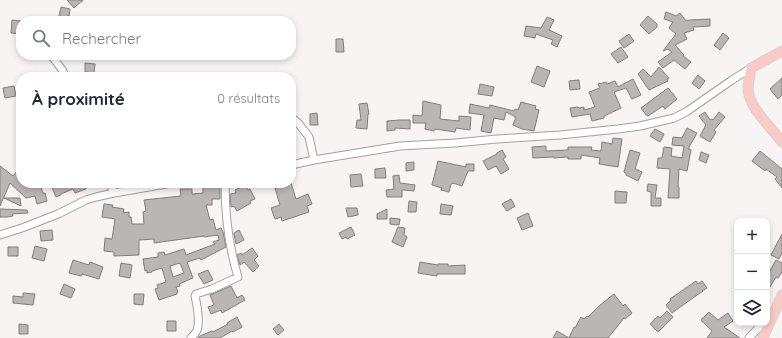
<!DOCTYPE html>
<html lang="fr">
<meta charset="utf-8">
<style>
:root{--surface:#fff;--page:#f6f6f7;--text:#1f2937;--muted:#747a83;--line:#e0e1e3}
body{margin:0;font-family:Quicksand,sans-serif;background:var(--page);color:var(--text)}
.controls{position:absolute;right:12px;bottom:12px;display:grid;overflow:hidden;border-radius:8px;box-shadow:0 2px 6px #0003}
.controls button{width:36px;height:36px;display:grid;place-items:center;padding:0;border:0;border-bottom:1px solid var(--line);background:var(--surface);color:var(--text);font:20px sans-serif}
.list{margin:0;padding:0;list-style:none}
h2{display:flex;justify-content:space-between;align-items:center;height:52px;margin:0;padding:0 16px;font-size:17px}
h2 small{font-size:13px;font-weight:400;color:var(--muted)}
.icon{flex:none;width:22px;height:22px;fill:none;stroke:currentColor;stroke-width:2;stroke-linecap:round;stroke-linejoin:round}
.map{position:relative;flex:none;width:782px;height:338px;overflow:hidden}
.search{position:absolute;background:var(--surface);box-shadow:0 2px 6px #0003;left:16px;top:16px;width:280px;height:44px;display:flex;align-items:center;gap:10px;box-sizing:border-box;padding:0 14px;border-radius:16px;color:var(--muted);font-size:15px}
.panel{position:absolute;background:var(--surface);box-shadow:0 2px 6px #0003;left:16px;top:72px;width:280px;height:116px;border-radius:16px}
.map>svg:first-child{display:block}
</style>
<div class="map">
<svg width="782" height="338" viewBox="0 0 782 338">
<rect width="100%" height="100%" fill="#f8f4f3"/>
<path fill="#bab6b5" stroke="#827e7d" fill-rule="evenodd" d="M67 0H83L74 8Z
M61 7 70 9 69 16H67L66 21H58Z
M666 12 676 16 680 13 686 21 690 20 710 19V26L693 27 694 30 684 33 687 39 675 45 684 55 683 56 691 62 685 69 674 60 663 68 658 62 672 52 668 49 663 51 676 34 669 28 673 22 664 19Z
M648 16 657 24V27L649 34 640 25Z
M547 17 554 20 549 30 562 36 557 47 551 44 553 40 536 34 535 38 524 36 526 26 541 28Z
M12 20 21 21V34L11 33Z
M723 33 729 38 720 50 714 45Z
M629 34 634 41 624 48 619 41Z
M336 39H343L344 52H336Z
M621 47 628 57 618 63 611 54Z
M85 63 95 64 94 73 85 72Z
M537 66 550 71 544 87 531 82Z
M659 67 669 78 667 79 668 81 649 90 638 74 643 69 651 77Z
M698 75 705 81 699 89 692 83Z
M782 78V95L778 99 770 89Z
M633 79 641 95 632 99 626 88 614 92 621 108 604 116V118L592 121 590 114 572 117 570 108 578 107 579 108 584 107V110L595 107 589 92 600 88 598 84 606 82 607 84 615 81 618 87Z
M579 80 580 89 570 90 569 81Z
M480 84 494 87 492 96 478 94Z
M14 86 16 96 5 98 3 88Z
M668 88 677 99 665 109 663 106 648 116 647 115H646L641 108Z
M423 101 441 105 440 119 459 121V116L471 117 470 130 456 128 455 132 435 129 434 131 425 129 426 123H413V115L422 116Z
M521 102 536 106 535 109 539 110 534 131 522 129 513 125 516 117 506 112 504 120 494 118 491 133 481 131 484 115 469 113 470 104 489 108 490 105 514 111 515 109 518 110Z
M367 103 369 114H368L367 129 356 128 357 120H361L359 104Z
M705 112 710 120 712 119 713 120 719 112 725 117 714 130 716 132 710 142 700 136 706 125 699 116Z
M317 113 318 125H310V114Z
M400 120H410V129L395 128V130L387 131V121Z
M687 128 697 133 688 149 691 150 687 171 679 169 678 187H679V198H668L670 169 657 168 658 158H662L664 147 672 148 671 156 682 158 684 146 672 145 673 137 682 138Z
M655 129 664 134 660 142 650 136Z
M613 138 622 139 618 167 599 164 600 158 581 155V159H568V157L554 158V157L533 158 532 147 546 146V151L568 150V147H592L591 150 601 151 602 142 612 144Z
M502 150 506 157 503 159 509 169 501 174 496 166 488 170 483 161 497 154V153Z
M630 150 640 153 635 169 642 172 638 181 626 175V173L624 172Z
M760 151 782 169V188L775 179 777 177 766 169 765 171 752 161Z
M701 152 709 155 706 163 699 160Z
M438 161 466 167V164H474V171H468L462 186 453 183 452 184H451L449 192 441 190 442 188 432 185Z
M414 162V170L406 171V163Z
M0 166 13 176 18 170 21 172V183H39L43 193H45L47 201 37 204 35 196 26 198 10 183 0 206Z
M385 168 386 178H375V169Z
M361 174 363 186 351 187 350 175Z
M399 175 400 183 415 185 414 191 404 190H402V197H387L386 190 394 189 393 176Z
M56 183H84L86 189 75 193 73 189 61 194V195L56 197 51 185Z
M291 183 296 199 308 194 312 204 307 206 309 212 282 221 281 217 275 219 271 208 280 205 275 188Z
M648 184 657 185 655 198H661V206H651V192L647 191Z
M203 185H211V187L220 186V199H212V205H206L210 220 213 219 216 230 221 228 223 232 226 247 201 260 200 258 187 262 193 278 179 284 180 286 176 287 178 292H177V294L159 300 155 289 158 288 157 285 166 282 162 268 152 271V272L147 273V270L145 271 143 259 158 257V253L164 252 165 255 184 249 186 255 215 244 213 242 219 240 218 235 204 237V236L154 243V239L139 240V255L114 256V252L104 251 105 238 112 239 115 219 102 217 104 204 113 205 112 207 124 209 123 213 129 212V217H131L132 224H144L143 212 146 211 144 200 181 196 180 189H192V194L203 193ZM180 263 184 273 173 277 170 266Z
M246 185 248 190 250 189 255 199 250 201 251 203 237 211 234 206 231 207 230 194 236 193 235 190Z
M615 191 627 192 626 203H615Z
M4 198H20L21 206Z
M511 199 515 206 507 211 502 204Z
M409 201 417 202 416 212H408Z
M441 204 453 206 451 215 440 214Z
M346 208H357L358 215 348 217Z
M0 209 27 210 28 213 12 214 13 216 7 217H0Z
M387 209V219H377V214Z
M528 213 533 226 522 230 517 218Z
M390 218 400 219 399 225 390 224Z
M351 227 355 235 347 239 346 237 342 239 339 233Z
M398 227 405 228 404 235 407 237 403 247 392 242Z
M52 230 53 240 41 241 40 231Z
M239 230 244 240 236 244 234 233Z
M782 234V253L779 259 771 255Z
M35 246 47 249 44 261 32 258Z
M8 247H18V256H8Z
M252 248 258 256 254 260 259 266 253 272 244 262 240 265 237 255 241 253 242 255Z
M73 260 89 265 90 262 103 267 99 279 82 274 81 276 69 273Z
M776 260 782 263V272L778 278 776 277 767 292V276Z
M420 262 438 265V264H448V266L465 265V274H437V276L418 273Z
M121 263 132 265 130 278 119 276Z
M208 270 213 280 204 284 198 274Z
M696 281 698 284 702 281 707 288 702 291H703L690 300 672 313 666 305 671 300 670 299Z
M64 284 75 289 71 298 60 294Z
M231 286 237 298 242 295 245 300 222 313 221 310 211 314 208 307 214 305 210 295Z
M23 293 35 294 33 305 13 303V296L23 297Z
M134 294H144L143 305 134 304Z
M614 294 623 306 625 304 632 313 625 319 624 318 608 338H553L557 331 569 338 574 327 575 328 581 317 584 319 587 316 588 317 599 306Z
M667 311 673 317 658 332 650 324 658 316 660 318Z
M709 312 718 320 728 313 733 321 724 327 740 338H707L712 331 701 320Z
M237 317 242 327 233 332 232 331 220 338H198L200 336 212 331 213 332 228 324 227 323Z
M167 321H176V331H167Z
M19 324 28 325V334H19Z
M279 324 284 330 278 335 273 329Z"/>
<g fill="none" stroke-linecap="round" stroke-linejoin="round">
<defs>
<path id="minor" d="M51 55 63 71 65 77
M291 117 299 124 309 137 314 160
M291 165 314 160 400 146 455 143 497 139 560 135 618 129 640 126 674 118 686 112 732 80 751 68
M110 183 114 193
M0 235 22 228 58 214 86 200 96 197 114 193 172 183
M191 338C193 336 196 333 197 330 200 322 197 305 195 296L196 294 212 289 238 277C229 247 225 214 225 183
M749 338 763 323"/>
<path id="major" d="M782 51 751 68C750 75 748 83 748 90 750 109 771 127 782 142
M763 338 782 295"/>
</defs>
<use href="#minor" stroke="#a3a09f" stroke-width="9"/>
<use href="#major" stroke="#d3d3d3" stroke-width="11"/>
<use href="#minor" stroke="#fff" stroke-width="7"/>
<use href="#major" stroke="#facbc4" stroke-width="9"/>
</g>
</svg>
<div class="controls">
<button>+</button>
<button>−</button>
<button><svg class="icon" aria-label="layers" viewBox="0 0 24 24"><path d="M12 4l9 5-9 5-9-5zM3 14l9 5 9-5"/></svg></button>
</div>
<div class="search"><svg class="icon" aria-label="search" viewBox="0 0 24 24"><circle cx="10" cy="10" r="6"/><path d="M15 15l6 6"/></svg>Rechercher</div>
<section class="panel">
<h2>À proximité<small>0 résultats</small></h2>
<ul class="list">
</ul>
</section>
</div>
